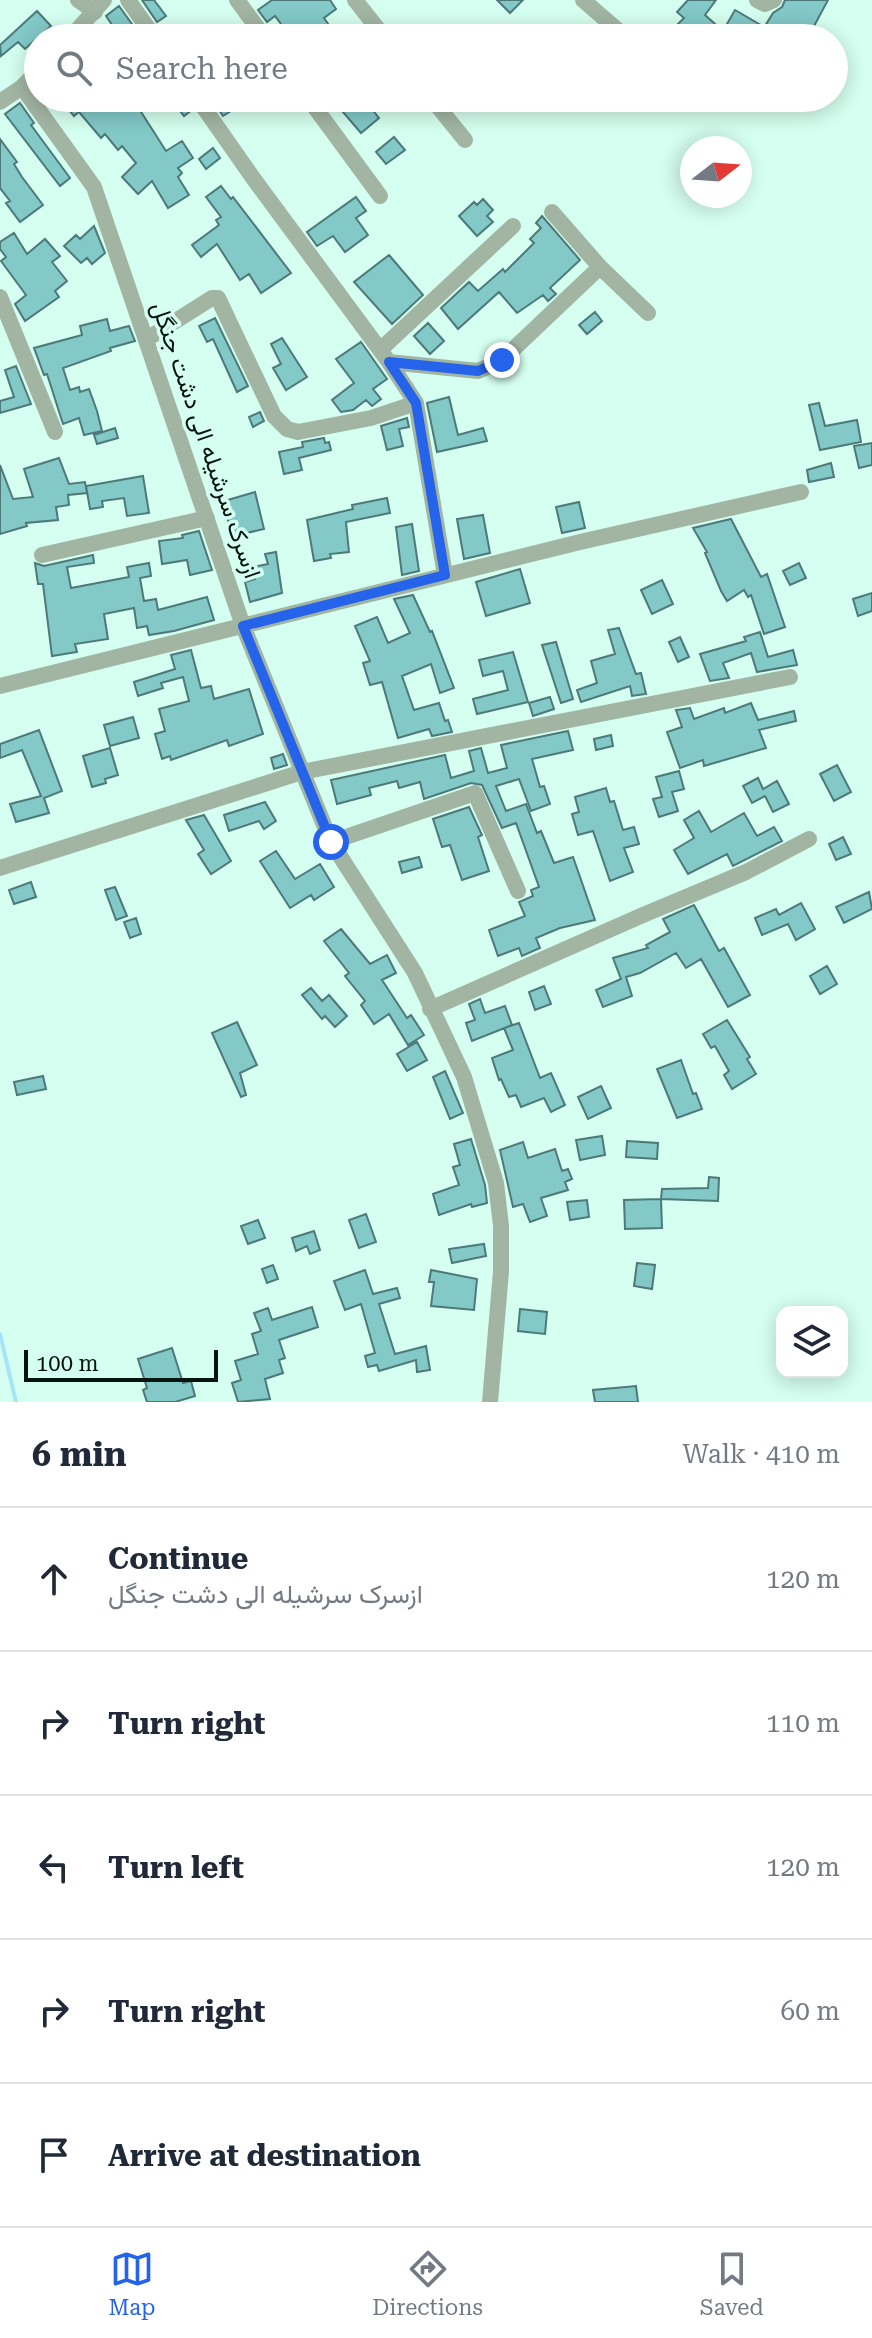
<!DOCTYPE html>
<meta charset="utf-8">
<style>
:root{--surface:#fff;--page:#f6f6f7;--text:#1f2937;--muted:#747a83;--line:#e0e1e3;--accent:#2563eb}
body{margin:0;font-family:"Roboto Serif",Vazirmatn,serif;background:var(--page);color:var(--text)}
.controls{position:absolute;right:24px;bottom:24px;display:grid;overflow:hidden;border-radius:16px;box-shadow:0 4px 20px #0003}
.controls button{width:72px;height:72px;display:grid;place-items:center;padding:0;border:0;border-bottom:2px solid var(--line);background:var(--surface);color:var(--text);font:40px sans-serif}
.compass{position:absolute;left:680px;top:136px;width:72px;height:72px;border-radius:50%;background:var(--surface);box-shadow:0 4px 20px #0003;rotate:73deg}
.scale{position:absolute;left:24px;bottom:20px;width:194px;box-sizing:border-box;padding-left:8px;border:4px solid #061510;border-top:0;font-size:22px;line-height:28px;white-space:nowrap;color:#061510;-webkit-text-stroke:6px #d5fff0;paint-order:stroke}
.stop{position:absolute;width:24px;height:24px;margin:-18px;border:6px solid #2563eb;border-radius:50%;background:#fff}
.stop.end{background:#2563eb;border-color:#fff;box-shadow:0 2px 8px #0008}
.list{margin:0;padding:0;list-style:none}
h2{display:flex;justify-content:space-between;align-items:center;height:104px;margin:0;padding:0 32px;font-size:34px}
h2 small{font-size:26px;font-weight:400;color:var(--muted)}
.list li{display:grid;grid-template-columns:52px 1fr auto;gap:24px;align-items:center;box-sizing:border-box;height:144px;padding:0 32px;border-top:2px solid var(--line)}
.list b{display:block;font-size:30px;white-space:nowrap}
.list p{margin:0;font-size:26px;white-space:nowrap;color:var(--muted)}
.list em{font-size:26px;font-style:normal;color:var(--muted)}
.icon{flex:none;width:44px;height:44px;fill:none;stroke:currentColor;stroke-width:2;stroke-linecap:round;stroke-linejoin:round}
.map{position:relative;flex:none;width:872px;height:1402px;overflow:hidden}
.search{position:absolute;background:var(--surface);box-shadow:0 4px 20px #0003;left:24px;right:24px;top:24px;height:88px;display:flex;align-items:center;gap:20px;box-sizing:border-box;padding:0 28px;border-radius:44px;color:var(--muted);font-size:30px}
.sheet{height:824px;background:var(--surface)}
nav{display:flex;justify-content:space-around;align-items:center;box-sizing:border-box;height:112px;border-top:2px solid var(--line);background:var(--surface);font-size:22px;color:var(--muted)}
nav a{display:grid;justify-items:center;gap:4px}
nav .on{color:var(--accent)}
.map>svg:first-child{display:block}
</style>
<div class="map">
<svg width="872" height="1402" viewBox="0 0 872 1402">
<rect width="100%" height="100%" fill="#d5fff0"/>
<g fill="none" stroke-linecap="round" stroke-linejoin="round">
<path stroke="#a4e5fa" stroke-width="4" d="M0 1334 16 1402"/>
</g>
<path fill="#82c9c8" stroke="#4d7979" stroke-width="2" d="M142 0H154L166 16 157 22Z
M272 0H330L336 9 324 18 338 38H303L295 26 287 32 275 16 267 22 258 10Z
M497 0H523L510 13Z
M688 0H716L705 15 723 31 735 10 771 31 767 38H705L699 32 694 38H680L686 31 678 24 684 18 677 12Z
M785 0H828L813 28 808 26 801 38H786L765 26 773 13 782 7Z
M119 6 142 38H121L106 16Z
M37 11 51 26 25 49 18 42 1 56 0 45Z
M71 98H84L90 105 98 98H145L136 104 166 151 182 141 193 158 178 168 182 173 178 177 189 195 168 208 152 181 138 194 122 177 136 163 122 146 118 150 105 134 101 138 79 112 74 116 64 104Z
M170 98H186L192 110 184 116Z
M211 98H252L223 116Z
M331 98H363L379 118 361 133Z
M20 103 34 123 31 125 70 178 60 186 5 114Z
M394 137 405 150 386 164 376 152Z
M0 139 17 162 14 164 22 177 43 205 20 222 6 203 10 201 0 188Z
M213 148 220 158 206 169 199 159Z
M221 186 231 199 233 197 291 273 261 293 249 274 240 280 217 244 201 257 192 245 219 225 216 220 221 217 206 197Z
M356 197 366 211 356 218 368 235 345 252 333 236 317 246 307 232Z
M483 199 493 210 487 216 493 222 477 236 459 216 474 202 477 205Z
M542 216 580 260 550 288 556 294 548 301 543 295 517 313 499 292 458 329 441 308 469 282 478 291 503 269 505 272 534 243 530 239 541 228 536 223Z
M94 226 105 253 92 264 87 258 81 263 64 246 76 235 80 239Z
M14 233 27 254 45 239 60 256 52 262 67 281 55 291 59 297 25 321 15 304 26 295 1 261 6 257 0 249V242Z
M389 255 423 295 392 324 354 282Z
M595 312 602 321 587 334 579 325Z
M215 318 248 386 237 392 213 339 207 342 199 326Z
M107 319 110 331 129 326 135 341 110 348 111 351 63 368 70 390 79 387 80 392 89 389 97 411 102 431 84 435 79 418 63 424 47 374 44 375 34 348 82 335 80 326Z
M428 323 444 341 430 354 414 336Z
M282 338 307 377 286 390 273 368 281 364 271 344Z
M361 342 387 379 373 389 381 399 372 406 366 400 353 410 341 412 332 400 354 383 336 359Z
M16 366 31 404 0 413V401L14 397 5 370Z
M449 397 458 435 483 428 487 441 437 452 427 403Z
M819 403 825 426 857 420 861 442 820 450 809 405Z
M260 412 264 421 253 427 249 417Z
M407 418 409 427 399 429 403 446 387 450 381 426Z
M115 428 118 438 97 444 94 435Z
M324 438 325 443 329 442 331 450 299 458 302 470 284 474 279 452 303 447 302 442Z
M872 443V465L859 468 854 446Z
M59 458 69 484 85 482 87 493 68 495 69 505 56 507 58 520 26 523 27 526 0 534V465L13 499 33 497 24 469Z
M831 463 834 477 809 482 807 470Z
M143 476 149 513 127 516 124 498 102 501 103 507 90 509 86 486Z
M255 492 264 529 234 536 221 502Z
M387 498 390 513 346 522 349 552 330 554 331 558 314 561 307 520 353 509 352 505Z
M579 502 585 528 562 533 556 507Z
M483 515 490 553 464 559 457 519Z
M731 519 761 577 767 574 785 627 764 634 751 595 748 597 744 590 727 601 721 591 705 553 707 552 693 528Z
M412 524 419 571 402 575 396 527Z
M199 531 212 570 190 575 187 560 162 564 159 541 183 538 182 535Z
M276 552 282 593 250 602 245 582 255 579 253 567 268 564 265 554Z
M93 555 94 563 67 567 71 588 129 577 127 567 149 563 151 576 140 578 144 601 156 599 158 610 207 597 214 620 174 631 149 635 147 626 137 628 134 608 104 614 108 639 75 644 77 652 52 656 43 584H38L35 563 44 566Z
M799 563 806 578 790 585 783 571Z
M520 569 530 603 486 616 476 582Z
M662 580 673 604 652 614 641 590Z
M872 593V611L858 616 853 599Z
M413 595 430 632 432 631 454 688 440 693 431 664 402 676 414 710 439 703 445 721 448 720 452 732 432 736 429 729 398 738 382 682 370 685 363 663 370 661 355 626 377 617 388 643 410 633 394 599Z
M619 628 636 674 641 673 646 694 632 696 630 686 581 702 577 690 597 683 591 661 615 654 608 630Z
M760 632 768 657 793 650 797 665 757 672 751 653 723 663 729 678 710 681 700 654 746 641 744 637Z
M680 637 689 657 678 662 669 642Z
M556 642 573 699 561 703 542 645Z
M191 650 201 688 211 686 214 699 249 689 263 734 229 746 227 740 171 760 170 756 162 759 155 734 165 731 159 709 189 701 183 677 161 683 163 688 138 696 134 682 175 669 171 655Z
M513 652 528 702 477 714 473 699 508 690 503 671 483 676 479 660Z
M550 697 554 709 533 716 529 703Z
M751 703 758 720 794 711 796 721 759 730 766 748 704 766 703 760 680 768 667 732 682 727 676 710 690 708 694 719 724 708 725 713Z
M133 717 139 738 110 746 104 725Z
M39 730 62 791 44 798 49 813 16 822 10 804 41 796 22 750 0 758V744Z
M568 731 573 750 532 759 540 787 544 786 550 804 531 811 519 779 496 786 506 811 526 804 537 833 541 831 554 863 573 857 595 920 560 928 536 938 540 948 522 956 519 948 498 956 489 930 525 916 519 902 533 896 531 890 539 887 516 823 502 828 482 785 471 783 424 799 420 782 399 788 397 781 369 788 371 795 337 804 331 780 445 755 451 778 474 771 469 751 481 748 488 773 507 768 501 745Z
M611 735 613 746 596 750 594 739Z
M110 748 118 775 105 779 106 783 92 787 83 756Z
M283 754 287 765 274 769 271 758Z
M837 765 851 792 834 801 820 774Z
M679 771 684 789 672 792 678 811 659 817 653 799 662 797 656 777Z
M758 778 763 789 777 781 789 804 773 812 765 796 752 803 743 786Z
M606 788 610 802 614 801 623 830 634 827 639 844 624 848 633 872 610 881 593 831 578 835 572 814 579 812 575 797Z
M265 802 276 821 264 829 259 821 229 831 224 815Z
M469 807 482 835 478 837 489 871 462 880 450 845 442 847 433 819Z
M699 811 711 832 744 813 757 836 774 827 782 841 733 866 727 854 688 874 674 850 694 838 684 820Z
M204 815 231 861 211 874 198 854 204 850 186 820Z
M843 837 851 854 836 860 829 844Z
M276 851 295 879 320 864 334 887 314 900 311 895 290 908 260 861Z
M419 857 422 867 402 873 399 862Z
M31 882 36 897 14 904 9 890Z
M115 887 127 916 116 920 105 890Z
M869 892 872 909 844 923 836 907Z
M801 903 815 929 796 940 788 924 762 935 755 918 776 909 779 915Z
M694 905 719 951 724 948 750 995 728 1007 701 959 686 968 676 953 640 973 626 977 632 996 603 1007 596 990 621 979 613 958 648 948 646 945 670 932 663 919Z
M136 918 141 934 130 938 124 922Z
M341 929 370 964 387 955 396 973 382 980 407 1018 411 1015 424 1035 408 1045 389 1014 374 1024 361 1005 365 1001 345 976 349 973 324 941Z
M827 966 837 984 820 994 810 976Z
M544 986 551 1004 535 1010 529 992Z
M311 988 322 1001 329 995 347 1016 335 1027 325 1016 322 1019 302 995Z
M480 999 485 1013 505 1006 512 1025 472 1041 466 1023 475 1020 469 1004Z
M727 1020 750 1057 747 1059 756 1074 732 1089 724 1075 729 1071 715 1046 711 1048 703 1034Z
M237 1022 257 1065 240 1073 246 1095 241 1097 212 1033Z
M519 1023 540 1078 551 1073 565 1105 551 1112 544 1098 521 1107 516 1095 509 1097 501 1079 499 1080 492 1058 513 1050 504 1028Z
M417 1042 427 1060 407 1071 397 1054Z
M681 1060 693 1094 696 1093 702 1109 677 1118 657 1069Z
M445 1071 463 1113 450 1119 433 1077Z
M43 1076 46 1089 17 1095 14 1082Z
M601 1086 611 1108 588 1119 578 1097Z
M602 1136 605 1155 580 1160 576 1140Z
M471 1139 485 1185 487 1203 472 1207 471 1204 439 1215 433 1194 459 1185 453 1167 460 1165 454 1144Z
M627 1141 658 1143 657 1159 626 1157Z
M523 1142 528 1158 555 1149 562 1171 568 1169 572 1179 565 1182 568 1190 541 1198 547 1216 530 1222 523 1204 513 1207 500 1150Z
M709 1177 719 1178 718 1201 661 1199 662 1189 708 1188Z
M661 1199 662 1228 625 1229 624 1200Z
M587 1200 589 1217 570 1220 567 1202Z
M366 1214 376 1242 359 1248 349 1220Z
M258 1220 265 1238 248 1244 241 1226Z
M314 1231 320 1250 310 1254 307 1246 296 1251 292 1238Z
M484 1244 486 1256 452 1263 449 1249Z
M637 1263 655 1265 652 1289 634 1286Z
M273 1265 278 1279 267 1283 262 1269Z
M365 1270 373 1294 397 1288 400 1298 379 1304 395 1354 426 1346 430 1370 417 1372 416 1360 379 1371 377 1365 368 1367 365 1356 375 1353 361 1304 345 1310 334 1281Z
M431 1270 477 1279 474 1310 431 1306 434 1282H429Z
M312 1307 318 1327 279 1340 285 1358 279 1360 283 1373 265 1379 270 1399 238 1402 232 1383 241 1380 235 1361 258 1354 252 1334 261 1331 254 1313 268 1308 272 1320Z
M520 1309 547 1312 545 1334 518 1331Z
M172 1348 183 1383 191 1381 195 1396 175 1402H147L143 1390 147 1388 138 1359Z
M636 1386 638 1402H595L593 1390Z"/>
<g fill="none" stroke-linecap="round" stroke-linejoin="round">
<path stroke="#a2b5a3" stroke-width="16" d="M78 0 95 12
M128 0 155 38
M237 0 265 38
M355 0 385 38
M583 0 621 33
M757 0 765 4 774 0
M70 38 104 0
M22 87 94 187 243 626 331 842 415 973 464 1077 496 1183 501 1226V1271L490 1402
M197 98 253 178 389 362 416 403 445 575
M308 98 380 196
M431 98 465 140
M0 102 22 87 38 71
M552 212 600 267 648 313
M0 297 55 432
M147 339 212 298H218L274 416 287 429 298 432 371 418 416 403
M380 350 513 226
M389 362 478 371 502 360 600 267
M42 555 207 518
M0 686 580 542 801 492
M331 842 475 793 518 891
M0 868 302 772 790 677
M430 1009 643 915 746 872 809 839"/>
</g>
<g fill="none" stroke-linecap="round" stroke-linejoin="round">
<path stroke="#2563eb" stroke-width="10" d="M331 842 243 626 445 575 416 403 389 362 478 371 502 360"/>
</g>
<g text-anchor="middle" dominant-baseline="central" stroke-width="7" stroke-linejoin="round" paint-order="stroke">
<g font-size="24" fill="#061510" stroke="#d5fff0">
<text transform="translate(206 440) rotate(71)">ازسرک سرشیله الی دشت جنگل</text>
</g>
</g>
</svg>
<div class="controls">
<button><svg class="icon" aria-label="layers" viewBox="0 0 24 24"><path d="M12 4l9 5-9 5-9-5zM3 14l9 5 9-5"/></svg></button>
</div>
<svg class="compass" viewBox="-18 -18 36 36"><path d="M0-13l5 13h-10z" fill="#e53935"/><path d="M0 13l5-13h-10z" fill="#747a83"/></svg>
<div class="scale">100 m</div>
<div class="stop" style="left:331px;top:842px"></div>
<div class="stop end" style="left:502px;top:360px"></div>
<div class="search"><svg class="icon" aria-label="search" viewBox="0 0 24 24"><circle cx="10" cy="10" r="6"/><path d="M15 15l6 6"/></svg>Search here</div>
</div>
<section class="sheet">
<h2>6 min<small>Walk · 410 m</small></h2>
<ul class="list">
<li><svg class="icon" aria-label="ahead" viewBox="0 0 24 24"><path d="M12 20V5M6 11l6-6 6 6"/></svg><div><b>Continue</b><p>ازسرک سرشیله الی دشت جنگل</p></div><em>120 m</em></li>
<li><svg class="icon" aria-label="right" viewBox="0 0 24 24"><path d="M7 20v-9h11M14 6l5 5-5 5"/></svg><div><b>Turn right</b></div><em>110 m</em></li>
<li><svg class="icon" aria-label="left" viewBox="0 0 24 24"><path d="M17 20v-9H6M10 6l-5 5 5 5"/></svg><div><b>Turn left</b></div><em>120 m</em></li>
<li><svg class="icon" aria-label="right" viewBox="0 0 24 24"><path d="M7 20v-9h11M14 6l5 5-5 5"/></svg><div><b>Turn right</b></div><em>60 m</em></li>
<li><svg class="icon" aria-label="arrive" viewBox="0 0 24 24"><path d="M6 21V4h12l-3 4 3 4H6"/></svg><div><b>Arrive at destination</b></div></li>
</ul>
</section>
<nav>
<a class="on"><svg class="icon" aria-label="map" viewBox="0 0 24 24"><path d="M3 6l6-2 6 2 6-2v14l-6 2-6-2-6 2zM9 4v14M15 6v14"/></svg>Map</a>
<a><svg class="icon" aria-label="directions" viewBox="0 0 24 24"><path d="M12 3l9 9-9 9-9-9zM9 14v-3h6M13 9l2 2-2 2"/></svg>Directions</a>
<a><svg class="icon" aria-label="saved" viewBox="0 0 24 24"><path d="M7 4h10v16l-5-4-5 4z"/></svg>Saved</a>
</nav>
